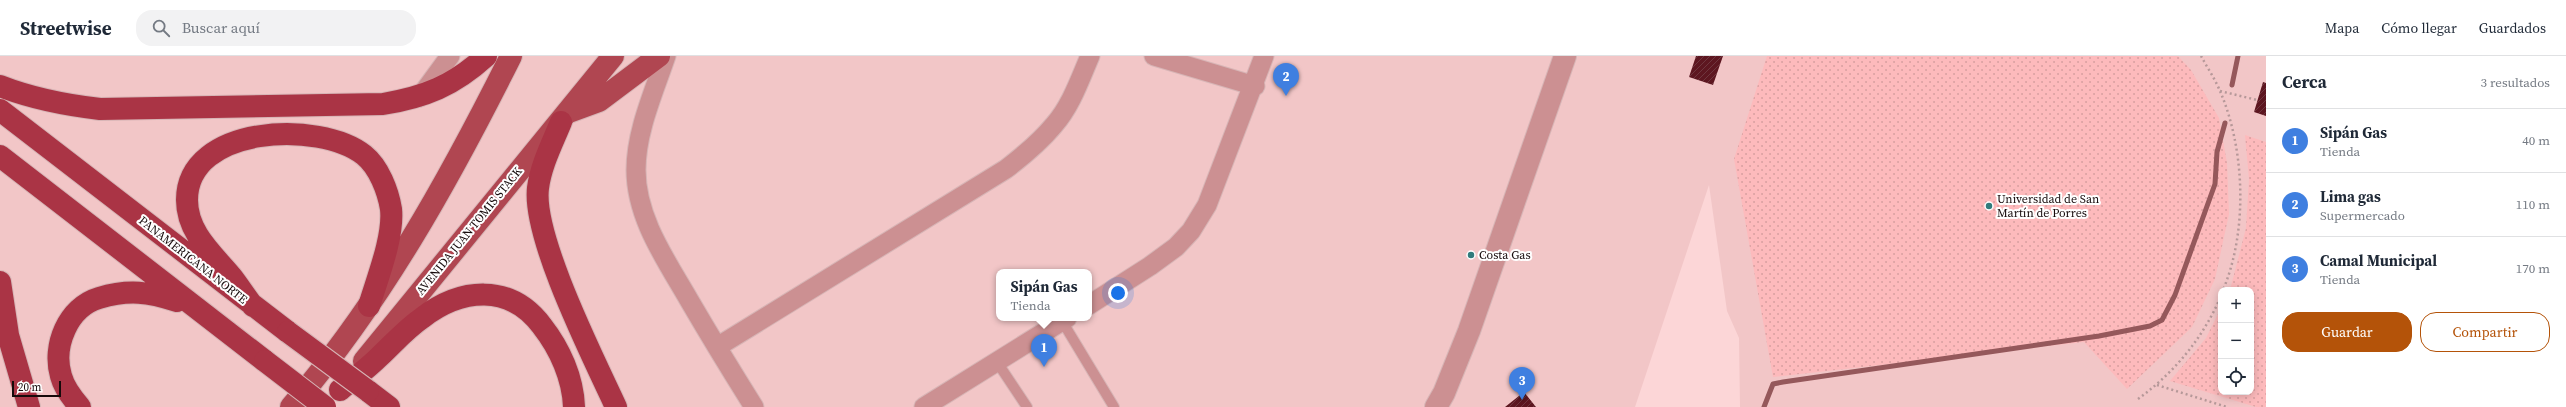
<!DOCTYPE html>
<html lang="es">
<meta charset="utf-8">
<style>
:root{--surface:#fff;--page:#f2f2f3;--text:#1f2937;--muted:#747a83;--line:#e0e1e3;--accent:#b45309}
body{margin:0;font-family:"Source Serif 4",serif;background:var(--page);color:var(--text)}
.controls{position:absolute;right:12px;bottom:12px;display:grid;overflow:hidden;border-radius:8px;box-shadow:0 2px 10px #0003}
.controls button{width:36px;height:36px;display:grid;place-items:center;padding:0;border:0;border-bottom:1px solid var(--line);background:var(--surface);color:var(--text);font:20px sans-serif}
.scale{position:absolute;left:12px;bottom:10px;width:49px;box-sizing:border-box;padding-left:4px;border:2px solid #160a0b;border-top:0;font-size:11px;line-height:14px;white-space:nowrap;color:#160a0b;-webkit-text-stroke:3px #fff;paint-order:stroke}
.you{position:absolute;left:1118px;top:237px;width:14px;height:14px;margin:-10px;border:3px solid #fff;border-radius:50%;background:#1a73e8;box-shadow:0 0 0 6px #1a73e833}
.badge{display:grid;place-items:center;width:26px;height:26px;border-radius:50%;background:var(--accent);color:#fff;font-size:13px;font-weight:700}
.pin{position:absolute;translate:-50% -33px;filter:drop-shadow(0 1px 2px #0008)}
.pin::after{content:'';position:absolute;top:21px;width:14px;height:12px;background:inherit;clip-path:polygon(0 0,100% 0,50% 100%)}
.popup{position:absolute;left:996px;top:213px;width:96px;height:52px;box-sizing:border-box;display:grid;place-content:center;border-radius:8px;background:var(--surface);filter:drop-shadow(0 1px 3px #0005);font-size:13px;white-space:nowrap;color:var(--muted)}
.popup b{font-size:15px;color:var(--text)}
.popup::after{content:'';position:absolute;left:50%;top:100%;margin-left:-8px;border:8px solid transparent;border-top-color:var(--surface)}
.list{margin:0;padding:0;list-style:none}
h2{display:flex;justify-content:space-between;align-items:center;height:52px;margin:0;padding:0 16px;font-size:17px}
h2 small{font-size:13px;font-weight:400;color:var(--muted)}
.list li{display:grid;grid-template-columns:26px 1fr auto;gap:12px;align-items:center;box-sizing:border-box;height:64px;padding:0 16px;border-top:1px solid var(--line)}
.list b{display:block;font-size:15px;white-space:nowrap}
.list p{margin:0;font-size:13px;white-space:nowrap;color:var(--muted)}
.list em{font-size:13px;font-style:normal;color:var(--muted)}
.actions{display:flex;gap:8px;padding:12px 16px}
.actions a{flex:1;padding:9px 0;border:1px solid var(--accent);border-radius:16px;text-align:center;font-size:14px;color:var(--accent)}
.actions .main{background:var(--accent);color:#fff}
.icon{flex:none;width:22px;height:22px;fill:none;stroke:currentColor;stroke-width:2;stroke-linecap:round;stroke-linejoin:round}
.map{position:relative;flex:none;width:2266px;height:351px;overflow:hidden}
header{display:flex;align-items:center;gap:24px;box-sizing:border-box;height:56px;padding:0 20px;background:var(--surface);border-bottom:1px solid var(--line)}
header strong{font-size:19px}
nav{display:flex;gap:22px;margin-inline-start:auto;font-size:14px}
.search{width:280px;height:36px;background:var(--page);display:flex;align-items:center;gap:10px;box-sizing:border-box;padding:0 14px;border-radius:16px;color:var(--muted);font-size:15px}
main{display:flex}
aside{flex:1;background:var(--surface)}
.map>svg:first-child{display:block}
</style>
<header>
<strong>Streetwise</strong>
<div class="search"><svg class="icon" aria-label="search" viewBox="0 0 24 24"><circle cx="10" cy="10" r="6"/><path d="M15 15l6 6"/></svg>Buscar aquí</div>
<nav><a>Mapa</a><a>Cómo llegar</a><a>Guardados</a></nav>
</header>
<main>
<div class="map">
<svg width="2266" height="351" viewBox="0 0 2266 351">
<defs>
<pattern id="grass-dots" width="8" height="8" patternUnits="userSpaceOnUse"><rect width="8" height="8" fill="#fdbabc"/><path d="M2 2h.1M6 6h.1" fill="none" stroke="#d89fa0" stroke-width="1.8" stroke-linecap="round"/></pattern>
<pattern id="building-hatch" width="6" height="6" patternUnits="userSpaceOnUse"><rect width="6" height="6" fill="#5d1620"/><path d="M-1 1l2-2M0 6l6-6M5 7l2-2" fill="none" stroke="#6f363e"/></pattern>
</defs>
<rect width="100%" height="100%" fill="#fcd6d7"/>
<path fill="#f2c6c7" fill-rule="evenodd" d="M0 0H2266V351H1740L1739 282 1727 255 1709 129 1635 351H0ZM999 216H1089V262H999ZM2221 234H2251V336H2221Z"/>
<path fill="url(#grass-dots)" d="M1767 0H2178L2191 14 2219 62 2227 107 2229 158 2215 223 2192 271 2127 333 2084 286 1773 321 1734 103Z
M2245 79 2266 86V351H2256L2170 325 2206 282 2221 252V336H2251V234H2230L2246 172 2249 123Z"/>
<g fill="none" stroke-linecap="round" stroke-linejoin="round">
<path stroke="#95585b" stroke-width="5" d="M2232 29 2238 0
M1764 351 1773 328 1783 326 2099 280 2150 270 2162 264 2175 239 2215 128 2217 96 2225 67"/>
</g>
<path fill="url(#building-hatch)" d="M1696 0H1723L1713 29 1689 21Z
M2263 26 2266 27V60L2254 56Z
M1524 336 1536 351H1505Z"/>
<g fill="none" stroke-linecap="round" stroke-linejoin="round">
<defs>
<path id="service" d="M1062 265 1114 351
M997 306 1027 351"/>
<path id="minor" d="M666 0C654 36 636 75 636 114 636 162 666 204 689 244 710 280 732 316 754 351
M1154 0 1255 30
M420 41 450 0
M1089 249 1150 210 1176 191 1191 175 1207 149 1264 0
M717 291 1006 113C1023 100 1040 86 1054 69 1071 50 1080 23 1090 0
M924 351 1067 262"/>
<path id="tertiary" d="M1436 351 1444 337 1469 275 1565 0"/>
<path id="primary" d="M569 56 599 45 659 0
M364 305 613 0
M291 351C382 245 449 124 511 0"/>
<path id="trunk" d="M0 30C33 43 65 49 100 53L383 48C425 41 453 30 486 0
M0 54 288 276
M561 66C552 88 541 109 538 132 532 181 594 303 616 351
M0 100 265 305
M0 226 8 279 29 351
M253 250C246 241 239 230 232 221 213 198 187 177 187 144 187 69 320 64 364 99 379 111 388 135 391 153 394 181 377 223 369 250
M340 334C353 323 367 313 379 301 393 288 406 273 422 262 461 232 510 227 542 270 560 293 573 322 574 351
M368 335 389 351
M80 351C72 342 64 331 61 320 52 290 68 251 99 242 129 233 149 236 177 245"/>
</defs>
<use href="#service" stroke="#d7b5b6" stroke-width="12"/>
<use href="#minor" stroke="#d7b5b6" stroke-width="21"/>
<use href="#tertiary" stroke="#d7b5b6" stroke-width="24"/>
<use href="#primary" stroke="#d7b5b6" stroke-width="24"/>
<use href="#trunk" stroke="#d7b5b6" stroke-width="24"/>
<path stroke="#b69899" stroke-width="2.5" stroke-dasharray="2 3" stroke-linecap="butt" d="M2201 0C2207 11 2215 23 2220 35 2245 93 2248 175 2223 234
M2220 35 2257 44
M2157 329 2227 351
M2138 343C2175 316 2203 282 2221 240"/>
<use href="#service" stroke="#cc9092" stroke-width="10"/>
<use href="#minor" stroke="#cc9092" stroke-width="19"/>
<use href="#tertiary" stroke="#cc9092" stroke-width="22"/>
<use href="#primary" stroke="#b04651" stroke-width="22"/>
<use href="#trunk" stroke="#aa3445" stroke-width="22"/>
<defs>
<path id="trunk-bridge" d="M288 276 368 335
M265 305 325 351"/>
</defs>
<use href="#trunk-bridge" stroke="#d7b5b6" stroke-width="24" stroke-linecap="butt"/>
<use href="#trunk-bridge" stroke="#aa3445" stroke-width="22"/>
</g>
<g fill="#317b7c" stroke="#fff" stroke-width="1.5">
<circle cx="1989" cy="150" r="4"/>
<circle cx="1471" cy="199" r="4"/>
</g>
<g text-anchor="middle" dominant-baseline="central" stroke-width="4" stroke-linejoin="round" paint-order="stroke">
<g font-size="12" fill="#160a0b" stroke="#fff" text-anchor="start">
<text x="1997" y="143">Universidad de San<tspan x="1997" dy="14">Martín de Porres</tspan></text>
<text x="1479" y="199">Costa Gas</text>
</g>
<g font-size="12" fill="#160a0b" stroke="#fff">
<text transform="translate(469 175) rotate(-51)">AVENIDA JUAN TOMIS STACK</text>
<text transform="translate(193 204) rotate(38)">PANAMERICANA NORTE</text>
</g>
</g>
</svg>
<div class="controls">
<button>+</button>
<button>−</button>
<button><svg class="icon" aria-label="locate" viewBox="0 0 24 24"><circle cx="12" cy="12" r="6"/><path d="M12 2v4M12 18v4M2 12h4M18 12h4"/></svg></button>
</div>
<div class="scale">20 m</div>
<div class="you"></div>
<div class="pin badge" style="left:1044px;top:311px;background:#3f7fe0">1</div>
<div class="popup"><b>Sipán Gas</b>Tienda</div>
<div class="pin badge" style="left:1286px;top:40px;background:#3f7fe0">2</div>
<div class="pin badge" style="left:1522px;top:344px;background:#3f7fe0">3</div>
</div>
<aside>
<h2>Cerca<small>3 resultados</small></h2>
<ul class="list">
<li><span class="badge" style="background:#3f7fe0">1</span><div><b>Sipán Gas</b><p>Tienda</p></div><em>40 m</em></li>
<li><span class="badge" style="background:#3f7fe0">2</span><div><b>Lima gas</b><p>Supermercado</p></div><em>110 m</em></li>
<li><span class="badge" style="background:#3f7fe0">3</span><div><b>Camal Municipal</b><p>Tienda</p></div><em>170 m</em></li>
</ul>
<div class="actions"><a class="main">Guardar</a><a>Compartir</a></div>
</aside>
</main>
